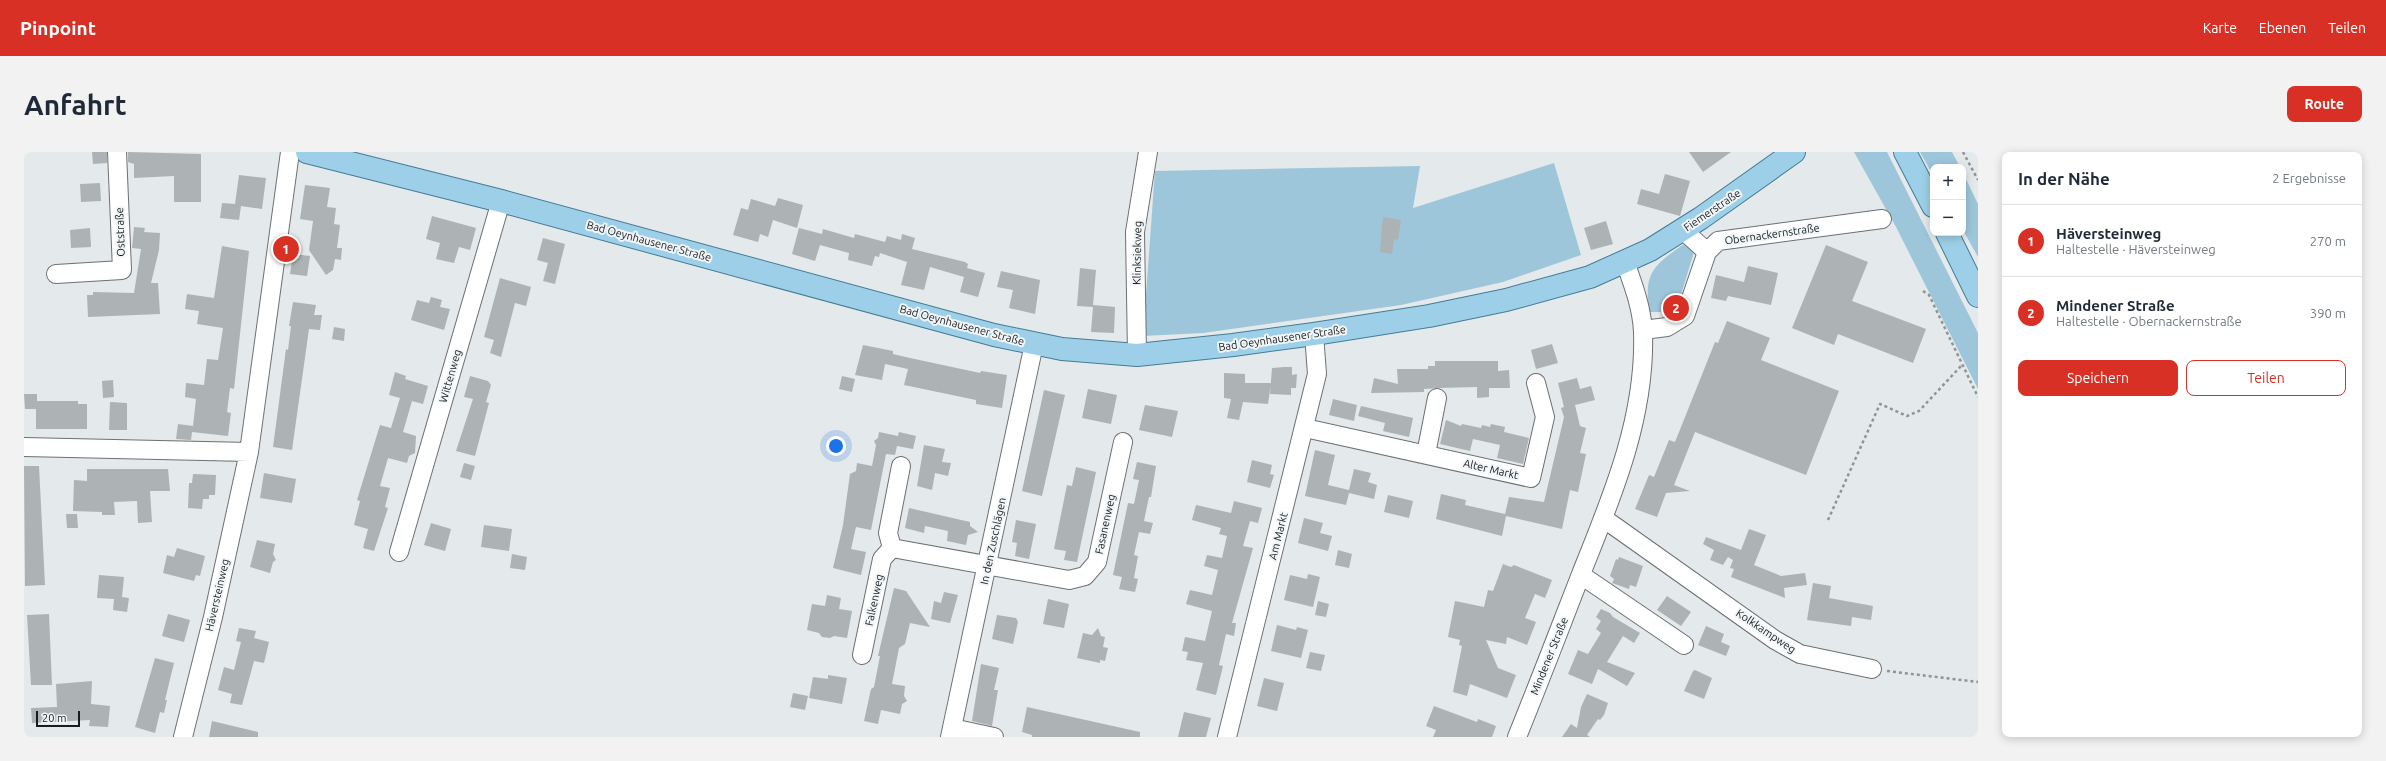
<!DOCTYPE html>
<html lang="de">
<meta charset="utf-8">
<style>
:root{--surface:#fff;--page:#f2f2f3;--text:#1f2937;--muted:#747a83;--line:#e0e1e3;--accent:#d93025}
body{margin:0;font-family:Ubuntu,sans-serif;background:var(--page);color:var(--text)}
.controls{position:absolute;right:12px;top:12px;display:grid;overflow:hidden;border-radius:8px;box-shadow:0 2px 10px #0003}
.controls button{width:36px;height:36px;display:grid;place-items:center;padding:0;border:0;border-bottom:1px solid var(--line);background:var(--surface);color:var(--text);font:20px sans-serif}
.scale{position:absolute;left:12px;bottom:10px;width:44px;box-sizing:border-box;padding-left:4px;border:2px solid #191b1c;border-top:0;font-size:11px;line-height:14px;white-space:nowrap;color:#191b1c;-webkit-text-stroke:3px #f1f6f9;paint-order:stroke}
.you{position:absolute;left:812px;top:294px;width:14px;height:14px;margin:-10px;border:3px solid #fff;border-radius:50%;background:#1a73e8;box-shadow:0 0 0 6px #1a73e833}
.badge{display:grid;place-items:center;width:26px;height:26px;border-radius:50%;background:var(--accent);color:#fff;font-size:13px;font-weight:700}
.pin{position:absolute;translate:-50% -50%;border:2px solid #fff;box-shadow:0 1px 4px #0006}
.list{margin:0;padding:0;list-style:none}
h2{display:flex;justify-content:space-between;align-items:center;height:52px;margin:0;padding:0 16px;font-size:17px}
h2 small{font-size:13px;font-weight:400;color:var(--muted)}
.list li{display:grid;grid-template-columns:26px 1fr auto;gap:12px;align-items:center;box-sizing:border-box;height:72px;padding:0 16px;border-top:1px solid var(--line)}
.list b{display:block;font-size:15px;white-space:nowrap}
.list p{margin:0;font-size:13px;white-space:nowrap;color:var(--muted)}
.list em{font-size:13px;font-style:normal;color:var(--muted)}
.actions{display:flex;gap:8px;padding:12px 16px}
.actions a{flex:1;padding:9px 0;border:1px solid var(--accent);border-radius:8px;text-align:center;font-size:14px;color:var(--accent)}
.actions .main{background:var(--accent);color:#fff}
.map{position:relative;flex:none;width:1954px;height:585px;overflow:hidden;border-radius:8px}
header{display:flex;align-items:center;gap:24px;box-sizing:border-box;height:56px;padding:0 20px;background:var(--accent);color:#fff}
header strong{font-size:19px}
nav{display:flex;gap:22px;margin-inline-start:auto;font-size:14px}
.intro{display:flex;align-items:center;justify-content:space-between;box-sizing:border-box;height:96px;padding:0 24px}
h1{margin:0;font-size:28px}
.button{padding:10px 18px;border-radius:8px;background:var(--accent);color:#fff;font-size:14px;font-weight:700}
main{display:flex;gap:24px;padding:0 24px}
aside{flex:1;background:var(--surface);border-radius:8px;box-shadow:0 2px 10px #0003}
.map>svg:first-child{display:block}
</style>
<header>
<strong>Pinpoint</strong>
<nav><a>Karte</a><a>Ebenen</a><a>Teilen</a></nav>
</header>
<div class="intro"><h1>Anfahrt</h1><a class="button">Route</a></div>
<main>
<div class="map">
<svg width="1954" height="585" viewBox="0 0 1954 585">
<rect width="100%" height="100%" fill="#e4e9eb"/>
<path fill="#9dc6db" d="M1830 0H1863L1954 181V237L1872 75Z
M1896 0H1928L1936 15H1909V23Z
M1530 11 1557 103 1479 130 1377 153 1179 181 1119 184 1131 19 1396 14 1389 56Z
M1939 21 1954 52V105L1939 78Z
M1660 92 1670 100 1656 146 1641 160H1625C1620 120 1629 114 1660 92Z"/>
<path fill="#adb2b4" d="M68 0H83V11L69 12Z
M104 0 177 2V50H150V24L110 26V12L104 10Z
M1665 0H1707L1679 20Z
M1641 22 1666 29 1656 64 1613 52 1617 37 1635 42Z
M215 23 242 26 238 57 217 54 215 68 196 66 198 51 211 52Z
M76 31 77 49 57 50 56 32Z
M281 33 306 36 303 55 312 56 310 72 316 73 313 96H318L317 108 311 107 309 118 302 123 285 98 289 69 276 67Z
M754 46 779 53 773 76 749 68 744 85 736 82 734 90 709 83 717 56 724 58 727 47 751 54Z
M408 64 452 76 446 98 435 95 430 111 412 107 416 91 402 87Z
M1359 65 1377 68 1374 88 1370 87 1368 102 1356 100Z
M1582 69 1589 92 1567 98 1560 76Z
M110 75 121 76 120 80 136 81 135 98 127 131H134L136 162 64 165 63 143H69V140L110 141 117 97 108 96Z
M66 76 67 95 47 96 46 78Z
M775 76 798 82 799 77 830 86 831 82 861 90 863 84 877 88 878 82 891 86 888 97 941 110 944 112 943 116 961 121 954 145 936 140 940 125 906 115 900 138 877 133 883 110 856 101 855 105 851 104 848 114 824 108 825 101 796 93 791 109 768 102Z
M519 86 541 92 531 132 519 129 524 111 513 108Z
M1802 93 1844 110 1828 149 1902 177 1889 211 1814 182 1810 193 1768 176Z
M198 94 225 99 210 237 206 236 203 260 207 261 204 284 168 280 167 288 152 287 154 272 169 274 172 247 161 245 162 231 180 233 183 207 194 208 199 176 173 172 175 159 161 157 163 142 190 146Z
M269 102 286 104 283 124 266 122Z
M1724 114 1754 121 1747 153 1704 144 1702 149 1687 146 1692 123 1720 130Z
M1056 116 1072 118 1069 153 1091 155 1090 181 1067 180 1069 155 1053 154Z
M977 119 1016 128 1011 162 985 156 989 138 973 135Z
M476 126 507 135 502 154 491 151 477 205 466 201 470 188 460 185Z
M407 145 418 148 416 155 426 157 420 178 387 168 393 148 405 151Z
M269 150 292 153 290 163H298L296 178 285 177 268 298 249 295 262 197 264 198 267 174H265Z
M1703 169 1746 186 1737 208 1815 239 1782 323 1671 280 1650 333 1666 339 1642 341 1633 365 1611 357 1625 323 1630 325 1645 288 1651 290 1691 190 1694 191Z
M310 175 321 177 320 189 308 187Z
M1528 192 1534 211 1512 217 1507 198Z
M839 193 869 199V202L886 206 956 221 957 219 983 223 978 256 952 252V248L880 233 884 217 861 212 858 228 831 223Z
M1411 209H1474V219L1485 218 1486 236H1465V245L1453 246V235L1415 236 1400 237V240L1347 241 1350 226 1374 232 1373 217H1404V214H1411Z
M1261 215H1268V223L1273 222 1272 236H1267V243L1246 242 1248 216Z
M371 220 382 224 381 227 404 234 399 252 388 249 379 280 392 284 391 301 385 304 383 311 364 306 356 334 366 336 361 355 364 356 350 399 339 396 344 377 330 373 336 349 333 348 356 273 367 276 376 246 365 243Z
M1200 221 1221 222V231H1247L1244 252 1219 250 1215 268 1203 266 1207 247 1200 246Z
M446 224 464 229 467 233 462 250 465 251 451 304 432 299 449 247 440 245Z
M818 224 831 227 828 240 815 237Z
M1553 226 1556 237 1567 234 1571 248 1551 253 1556 274 1562 276 1556 301 1562 302 1554 340 1546 338 1538 377 1482 364 1478 384 1412 367 1417 342 1442 348 1441 353 1481 362 1485 345 1520 350 1540 265 1537 256 1540 255 1534 231Z
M89 228 90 245 79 246 78 229Z
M1064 237 1093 243 1087 272 1058 266Z
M1020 238 1041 243 1018 344 998 339Z
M0 242H13V249H54V252H63V277H12V257H1Z
M1309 247 1333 253 1330 269 1305 263Z
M86 250 103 251V278H85Z
M1121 253 1154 259 1148 285 1115 278Z
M1337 254 1389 266 1385 285 1359 279 1361 271 1334 264Z
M1422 268 1437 274 1438 272 1457 276 1458 273 1466 275 1467 272 1481 275 1480 280 1505 286 1499 312 1473 306 1476 293 1449 287 1446 299 1416 292Z
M855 280 874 284 875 280 892 284 889 297 873 294 871 303 862 302 847 378 832 375 827 397 842 400 837 423 809 416 819 373 826 322 832 319 833 311 848 314 852 293 850 289 854 286Z
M900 293 921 297 918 310 927 311 924 324 911 321 908 338 893 334Z
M1291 298 1311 303 1304 333 1325 338 1330 317 1347 321 1344 330 1353 333 1350 347 1325 341 1322 353 1281 344Z
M1228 308 1248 313 1246 322 1250 323 1246 336 1223 330Z
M1113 310 1132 314 1127 345H1125L1120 369 1129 371 1126 382 1115 380 1110 403 1114 404 1110 426 1114 427 1111 440 1095 437 1098 425 1089 423 1104 351 1110 352 1115 328 1109 327Z
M440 311 451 314 447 328 436 325Z
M0 314H15L21 433 1 434Z
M1052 315 1072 320 1053 410 1040 408 1042 399 1030 397 1043 333 1048 334Z
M63 317H144L146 339H126L128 370 114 371 113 349 90 350 91 363H78V360L49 359 50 328 63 329Z
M240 321 272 327 268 351 236 346Z
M169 322 192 323 191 343H185V347H179L178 357 164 356 165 331H168Z
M1364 343 1389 349 1385 366 1360 360Z
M1210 349 1238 356 1234 371 1226 369 1219 394 1229 396 1208 471H1212L1210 484 1202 482 1195 513 1199 514 1192 543 1172 538 1179 511 1162 508 1164 500 1158 499 1161 485 1181 489 1188 459 1162 452 1166 438 1188 443 1194 418 1180 414 1183 403 1198 406 1203 384 1195 382 1197 376 1168 368 1172 353 1207 361Z
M885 356 946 370V374L954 380 944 383 942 393 923 389 924 379 901 374 900 381 881 376Z
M42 362H53L54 376H43Z
M1280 366 1299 371 1296 381 1308 384 1304 399 1274 391Z
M992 368 1012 372 1005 407 991 404 993 391 988 390Z
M407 371 427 377 421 399 400 393Z
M460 373 488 377 485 399 457 395Z
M1725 377 1742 383 1730 413 1757 424 1781 421 1783 433 1760 436 1761 446 1707 425 1710 417 1706 416 1709 408 1704 405 1699 413 1686 408 1690 398 1679 392 1682 385 1717 398Z
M233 388 251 392 249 402 252 408 249 410 246 421 226 415Z
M153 396 181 404 176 424 172 423 170 429 139 421 143 403 150 405Z
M1314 398 1328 402 1325 416 1311 413Z
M488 402 503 405 501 418 486 416Z
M1595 405 1619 414 1612 435 1606 433 1605 437 1588 431 1590 427 1586 424 1592 407 1594 408Z
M1479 412 1487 415 1490 413 1528 428 1521 446 1511 442 1501 466 1512 470 1503 493 1483 485 1482 492 1462 488 1474 516 1492 523 1483 546 1446 532 1443 544 1429 540 1438 494 1435 493 1436 488 1424 485 1431 449 1460 455 1464 438 1469 439Z
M1284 422 1296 425 1289 455 1260 448 1266 423 1283 427Z
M75 423 100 425 98 445 105 446 103 460 89 458 90 447 73 446Z
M1789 431 1807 434 1805 446 1849 454 1847 468 1828 465 1827 474 1783 468Z
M870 436 882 439 906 475 886 471 881 492 875 496 868 532 881 534 880 544 883 549 878 552 876 562 857 558 854 572 840 569 847 537 850 535 856 504H854Z
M920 440 934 443 926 471 907 467 910 449 917 451Z
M803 443 817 446 815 457 828 459 823 486 810 484 806 486 798 485 795 481 783 478 788 452 801 454Z
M1643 444 1667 460 1657 474 1633 458Z
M1024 447 1045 452 1040 476 1019 472Z
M1294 449 1305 452 1302 465 1291 463Z
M1577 457 1586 461 1589 465 1616 481 1610 491 1599 484 1583 510 1611 521 1603 534 1574 517 1568 532 1544 522 1554 498 1564 502 1577 481 1572 477 1577 469 1572 465Z
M25 462 28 533H7L3 463Z
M144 462 166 468 160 490 138 484Z
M973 463 992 466 994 470 989 492 968 487Z
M1253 473 1272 478 1273 475 1284 478 1277 506 1247 499Z
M1682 474 1700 482 1697 490 1706 494 1702 504 1674 493Z
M215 476 232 479 230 486 245 490 240 511 230 509 218 553 206 551 208 542 194 538 200 515 210 518 217 490 212 489Z
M1074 476 1077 484 1081 485 1079 495 1084 496 1081 509 1076 508V511L1053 506 1059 481 1068 483Z
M1286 500 1301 503 1297 519 1282 516Z
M131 506 150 511 141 548H143L140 561 136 560 131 581 111 575Z
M957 512 975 516 970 538H974L968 574 948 569Z
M1671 518 1688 526 1680 547 1660 539 1669 519Z
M804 523 823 526 818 552 785 546 789 525 804 527Z
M1240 526 1260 531 1253 559 1233 554Z
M68 529 67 552 86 554 84 575 65 574 66 568 8 571 7 556 33 555 32 532Z
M769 541 784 544 781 558 766 555Z
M1563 542 1584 551 1580 563 1576 568 1574 567 1563 583 1566 585H1538L1547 572 1553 576 1557 555Z
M1410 554 1453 570 1454 567 1472 574 1468 585H1409L1412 578 1402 574Z
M1003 555 1116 580V585H1008V583L998 580Z
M1160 560 1187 566 1182 585H1154Z
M188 569 234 580V585H185Z"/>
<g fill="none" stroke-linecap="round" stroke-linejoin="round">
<defs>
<path id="minor" d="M1659 78 1683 100
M32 122 98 118 93 0
M1619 178 1643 175 1661 164 1683 100 1694 89 1858 67
M1113 203 1111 80 1124 0
M1281 276 1507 326 1521 265 1512 231
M0 295 225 300
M1402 302 1413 246
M1579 366 1751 488 1776 502 1848 517
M868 396 1045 428 1061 424 1073 410 1099 290
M375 400 477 49
M1557 423 1660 493
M838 503 858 407 868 396 864 381 877 314
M928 576 970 585
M159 585 189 465 225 300 266 0
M926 585 1010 192
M1203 585 1293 222 1290 182
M1493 585C1515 531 1536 476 1557 422 1588 345 1622 265 1619 180 1618 156 1609 132 1601 110"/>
<path id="major" d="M283 0 477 49 970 183 1038 197 1113 203 1209 193 1290 182 1405 164 1482 148 1566 125 1626 98 1677 66 1770 0
M1881 0 1909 54
M1923 81 1954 144"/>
</defs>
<use href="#minor" stroke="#6c7072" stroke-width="20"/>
<use href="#major" stroke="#447c96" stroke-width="24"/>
<path stroke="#909495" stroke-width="2.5" stroke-dasharray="3 3" stroke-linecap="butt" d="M1939 0 1954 28
M1899 139 1905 143 1954 245
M1804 368 1856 252 1883 264 1895 259 1938 213
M1863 519 1954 530"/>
<use href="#minor" stroke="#fff" stroke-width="18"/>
<use href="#major" stroke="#9dd0e8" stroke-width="22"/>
</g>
<g text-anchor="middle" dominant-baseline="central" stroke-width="4" stroke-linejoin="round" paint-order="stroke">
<g font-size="11" fill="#191b1c" stroke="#f1f6f9">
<text transform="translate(1688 58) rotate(-34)">Fiemerstraße</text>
<text transform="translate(96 80) rotate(-92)">Oststraße</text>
<text transform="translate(1748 82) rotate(-8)">Obernackernstraße</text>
<text transform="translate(625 89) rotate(15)">Bad Oeynhausener Straße</text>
<text transform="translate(1113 101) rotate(-89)">Klinksiekweg</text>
<text transform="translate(938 173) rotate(15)">Bad Oeynhausener Straße</text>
<text transform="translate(1258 186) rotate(-8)">Bad Oeynhausener Straße</text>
<text transform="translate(426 224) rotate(-74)">Wittenweg</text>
<text transform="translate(1467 317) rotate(13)">Alter Markt</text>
<text transform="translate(1081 372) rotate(-78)">Fasanenweg</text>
<text transform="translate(1254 384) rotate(-76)">Am Markt</text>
<text transform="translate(969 389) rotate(-78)">In den Zuschlägen</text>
<text transform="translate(193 443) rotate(-77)">Häversteinweg</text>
<text transform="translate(850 448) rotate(-78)">Falkenweg</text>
<text transform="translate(1742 479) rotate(34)">Kolkkampweg</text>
<text transform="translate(1525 504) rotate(-68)">Mindener Straße</text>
</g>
</g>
</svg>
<div class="controls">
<button>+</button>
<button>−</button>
</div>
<div class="scale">20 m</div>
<div class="you"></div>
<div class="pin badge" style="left:262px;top:97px">1</div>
<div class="pin badge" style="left:1652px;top:156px">2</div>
</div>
<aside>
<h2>In der Nähe<small>2 Ergebnisse</small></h2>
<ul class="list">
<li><span class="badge">1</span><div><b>Häversteinweg</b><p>Haltestelle · Häversteinweg</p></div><em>270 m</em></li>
<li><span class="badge">2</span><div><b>Mindener Straße</b><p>Haltestelle · Obernackernstraße</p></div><em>390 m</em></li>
</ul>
<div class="actions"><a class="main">Speichern</a><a>Teilen</a></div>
</aside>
</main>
